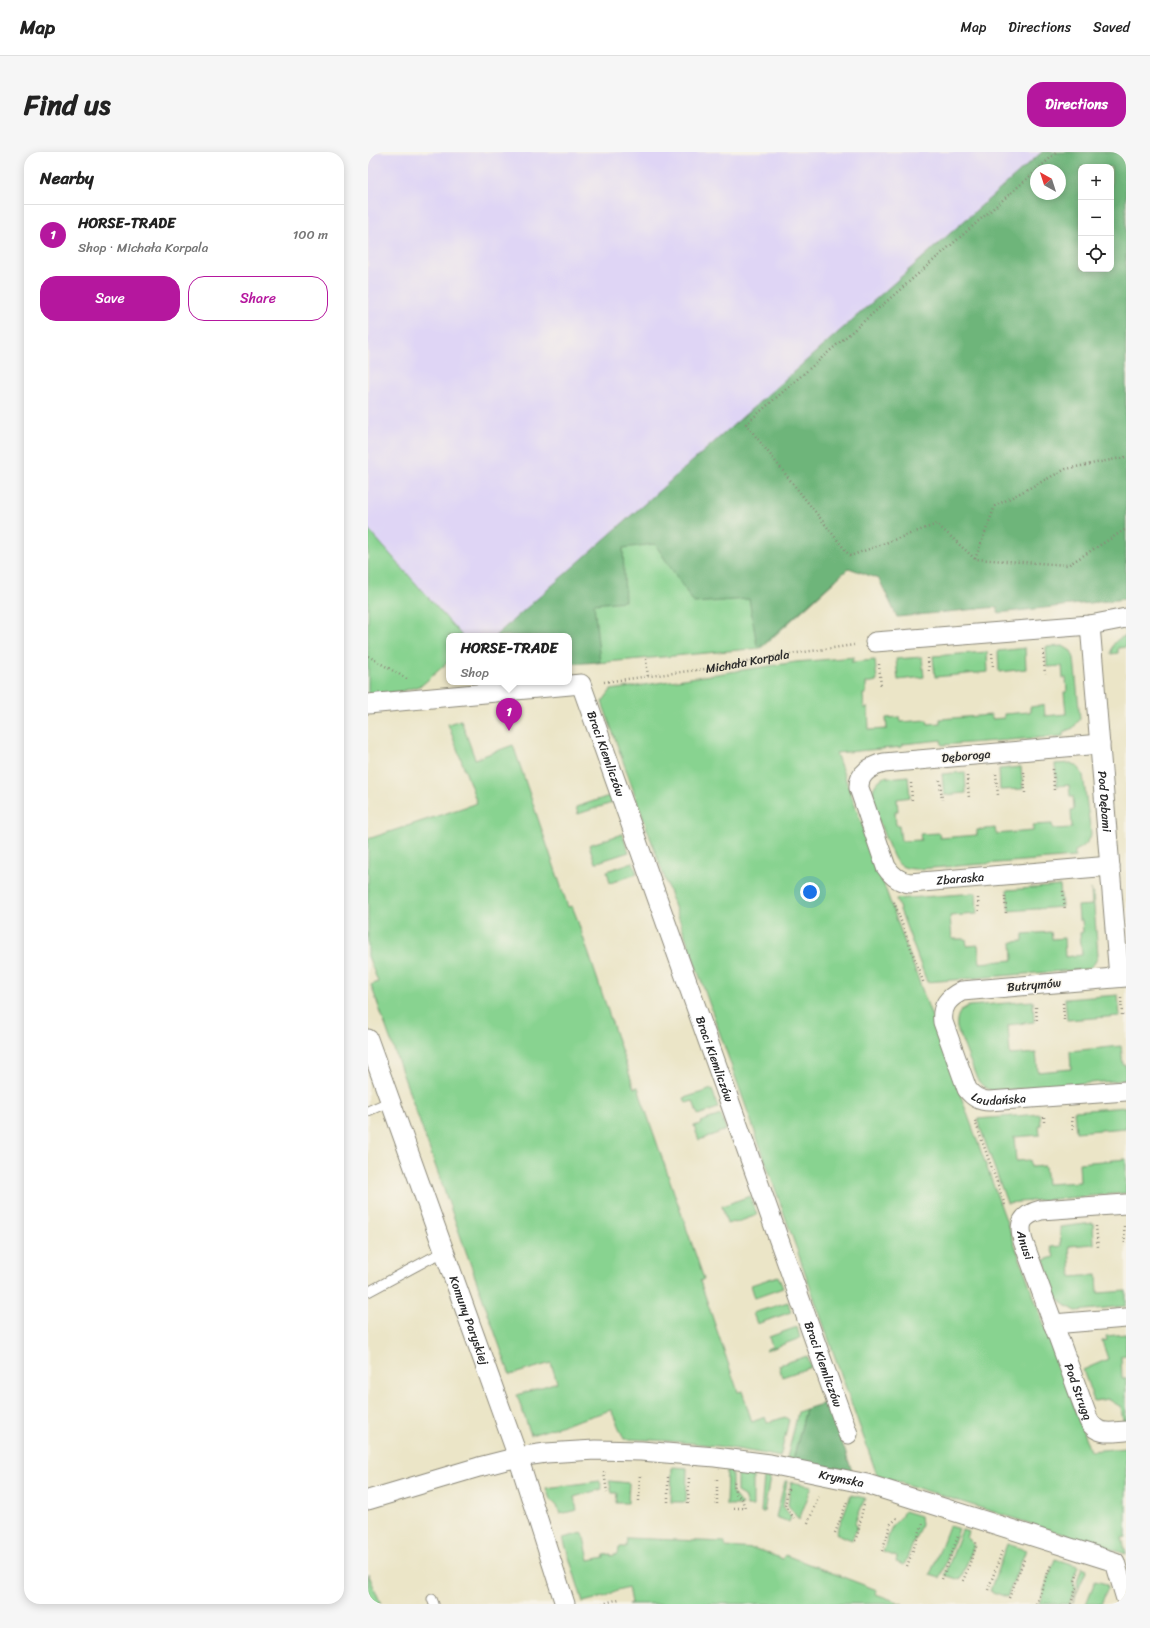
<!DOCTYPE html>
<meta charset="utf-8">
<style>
:root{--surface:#fff;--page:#f6f6f6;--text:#222;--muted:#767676;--line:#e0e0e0;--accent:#b5179e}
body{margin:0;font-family:Sriracha,sans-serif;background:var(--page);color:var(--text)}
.controls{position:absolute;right:12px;top:12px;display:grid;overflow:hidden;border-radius:8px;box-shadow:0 2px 10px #0003}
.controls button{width:36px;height:36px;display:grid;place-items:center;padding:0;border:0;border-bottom:1px solid var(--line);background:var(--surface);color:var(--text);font:20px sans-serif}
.compass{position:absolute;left:662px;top:12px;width:36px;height:36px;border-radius:50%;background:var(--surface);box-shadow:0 2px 10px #0003;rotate:321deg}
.you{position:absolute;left:442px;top:740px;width:14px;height:14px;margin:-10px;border:3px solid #fff;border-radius:50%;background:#1a73e8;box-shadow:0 0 0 6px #1a73e833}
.badge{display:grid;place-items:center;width:26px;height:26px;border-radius:50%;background:var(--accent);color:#fff;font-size:13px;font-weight:700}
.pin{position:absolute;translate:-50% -33px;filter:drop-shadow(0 1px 2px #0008)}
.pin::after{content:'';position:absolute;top:21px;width:14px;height:12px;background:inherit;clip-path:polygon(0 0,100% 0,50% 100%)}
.popup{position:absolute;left:78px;top:481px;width:126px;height:52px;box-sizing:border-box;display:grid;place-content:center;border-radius:8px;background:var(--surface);filter:drop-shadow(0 1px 3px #0005);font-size:13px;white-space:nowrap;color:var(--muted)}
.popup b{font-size:15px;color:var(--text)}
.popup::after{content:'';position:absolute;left:50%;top:100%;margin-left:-8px;border:8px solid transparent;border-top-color:var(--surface)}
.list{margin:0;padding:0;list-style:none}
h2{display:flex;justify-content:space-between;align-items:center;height:52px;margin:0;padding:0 16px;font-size:17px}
h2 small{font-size:13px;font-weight:400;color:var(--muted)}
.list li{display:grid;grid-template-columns:26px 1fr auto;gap:12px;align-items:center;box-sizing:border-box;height:60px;padding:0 16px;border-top:1px solid var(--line)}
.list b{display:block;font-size:15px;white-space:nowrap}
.list p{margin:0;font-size:13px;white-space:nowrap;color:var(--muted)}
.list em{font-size:13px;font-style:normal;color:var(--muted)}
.actions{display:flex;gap:8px;padding:12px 16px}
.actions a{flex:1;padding:9px 0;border:1px solid var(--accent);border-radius:16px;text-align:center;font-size:14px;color:var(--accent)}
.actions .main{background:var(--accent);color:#fff}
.icon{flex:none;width:22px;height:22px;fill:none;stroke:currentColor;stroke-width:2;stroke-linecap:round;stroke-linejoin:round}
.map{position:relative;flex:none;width:758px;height:1452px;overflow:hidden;border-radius:16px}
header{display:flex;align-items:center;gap:24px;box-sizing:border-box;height:56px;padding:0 20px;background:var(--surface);border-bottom:1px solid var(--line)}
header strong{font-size:19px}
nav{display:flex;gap:22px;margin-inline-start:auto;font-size:14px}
.intro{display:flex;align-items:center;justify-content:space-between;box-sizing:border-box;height:96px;padding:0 24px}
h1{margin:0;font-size:28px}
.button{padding:10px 18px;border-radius:16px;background:var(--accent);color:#fff;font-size:14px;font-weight:700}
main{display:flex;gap:24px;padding:0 24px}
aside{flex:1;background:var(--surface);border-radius:16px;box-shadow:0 2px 10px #0003}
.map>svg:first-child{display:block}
</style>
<header>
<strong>Map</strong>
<nav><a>Map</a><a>Directions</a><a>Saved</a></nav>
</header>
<div class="intro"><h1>Find us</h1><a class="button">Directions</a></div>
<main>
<aside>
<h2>Nearby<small></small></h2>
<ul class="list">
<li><span class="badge">1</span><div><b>HORSE-TRADE</b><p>Shop · Michała Korpala</p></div><em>100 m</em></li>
</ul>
<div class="actions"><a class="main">Save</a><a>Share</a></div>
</aside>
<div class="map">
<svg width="758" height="1452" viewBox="0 0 758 1452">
<rect width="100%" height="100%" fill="#f7f3e8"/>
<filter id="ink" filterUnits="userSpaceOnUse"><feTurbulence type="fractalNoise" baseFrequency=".025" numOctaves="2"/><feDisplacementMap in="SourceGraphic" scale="8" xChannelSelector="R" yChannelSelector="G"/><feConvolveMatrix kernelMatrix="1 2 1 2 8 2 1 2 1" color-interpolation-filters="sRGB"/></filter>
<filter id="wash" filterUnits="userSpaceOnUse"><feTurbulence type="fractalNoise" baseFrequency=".012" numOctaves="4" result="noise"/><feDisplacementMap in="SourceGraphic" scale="16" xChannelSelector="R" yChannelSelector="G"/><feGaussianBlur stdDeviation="0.9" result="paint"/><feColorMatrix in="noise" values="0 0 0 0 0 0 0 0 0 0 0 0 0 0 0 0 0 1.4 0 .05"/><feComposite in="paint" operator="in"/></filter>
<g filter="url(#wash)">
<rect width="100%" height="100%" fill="#ebe5c7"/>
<path fill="#dfd5f5" d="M0 0H674L127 484H94L0 377Z"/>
<path fill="#88d390" stroke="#5a7f5e" d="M370 275 468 428 393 496 228 511 197 427Z
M0 377 94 484H81V509L54 533 35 539 0 543Z
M758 484V495L750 496V501L743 502C743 492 749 486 758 484Z
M695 494 703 499 706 506 712 567 705 576 695 580V584L574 593 573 588 535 592 534 595 468 601 722 1299 758 1296V1385L754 1386 758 1402 509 1323 234 550 243 538 428 510 487 505 483 510 507 508 509 529 498 531V542H495L496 556H500L501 578 519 577 518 566 532 565 533 570 559 568 560 572 572 571V567L623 563 624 567 636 566V562L662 560V555L676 553 677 564 698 562 696 540H699L698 526H695L694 514 679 515 678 495Z
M657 496 658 517 631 520 630 499Z
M619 500 620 520 567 525 565 504Z
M554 505 556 525 530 528 528 507Z
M93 568 107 607 145 593 200 755 204 754 208 764 266 936 270 935 273 945 336 1127 332 1129 370 1240 374 1239 384 1270 397 1265 399 1271 417 1265 421 1268 412 1305C360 1294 309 1288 256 1287L243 1258 163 1283 149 1243 189 1230 183 1211 142 1223 3 833 10 830 0 804V687L109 651 80 572Z
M703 611 711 616 715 623 723 682C721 691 714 696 707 699V705L550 717C542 717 533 716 528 709 524 705 503 651 504 645 504 635 510 626 520 624V626L540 624 542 645 529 647 530 659H527L528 673H531L533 689 553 688 552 682 571 681 572 686 609 683V678L627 676 628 682 665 679V673L684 672 685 677 704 676 703 658 706 657 705 644H702L701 633 689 634 687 612Z
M653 615 655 637 632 638 631 617Z
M597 620 598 641 576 643 574 622Z
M241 644 244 651 210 662 208 655Z
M254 682 261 700 227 711 221 693Z
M265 710 269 722 242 731 239 719Z
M692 734 694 755 641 759 639 738Z
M723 737 725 742 730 803C728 810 725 815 718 817L559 830 528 747 608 741 609 762 582 764 584 787H598L599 794 610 793 612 811 645 808 644 790 655 789V782L683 780 684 787 696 786 697 805 714 803 712 781 715 780 714 768H711L710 754 724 753Z
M750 843 752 864 699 868 697 847Z
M665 849 666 870 640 873 642 903 668 901 670 920 703 917 702 899 753 894 755 913H758V928L626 939C619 938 613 933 609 927L589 876C588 866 590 858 601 854Z
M344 937 350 956 330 963 325 949 318 951 316 946Z
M758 955V976L708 980 706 959Z
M672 962 673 973H671L672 983 646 985 648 1009 662 1008 663 1015 677 1014 679 1032 712 1030 711 1011 758 1007V1041L639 1051 609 967Z
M353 963 358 978 331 988 326 974 333 972 332 970Z
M382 1044 389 1063 367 1071 366 1070 359 1072 354 1054Z
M725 1071 726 1092 701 1094 703 1125 729 1123 730 1141 758 1139V1154L708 1159 695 1152 689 1145 676 1108 686 1105 683 1095 693 1094 692 1075Z
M410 1124 415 1136 387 1146 383 1133Z
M420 1150 423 1160 389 1172 385 1161Z
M429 1175 432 1186 398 1199V1197L404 1195 401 1185Z
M758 1182V1203L753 1204 754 1227H758V1269H755L753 1255 740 1247 726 1249 715 1218 740 1207 734 1189 739 1188 738 1184Z
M439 1204 443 1215 414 1225 411 1213Z
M438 1257 425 1308 419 1306 430 1260Z
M304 1315 319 1316 318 1350H303Z
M359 1319 364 1320V1340L374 1353H358Z
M369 1321 385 1323V1354H379L376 1344 369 1340Z
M396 1325 402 1326 396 1360H393Z
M232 1329 234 1337 206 1345 209 1358 192 1362 189 1354 182 1347 178 1336Z
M241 1329 261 1331 260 1351H248L249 1341H244Z
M417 1329H419L415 1354 423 1365 421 1370 408 1365Z
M423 1330 444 1334 431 1368 420 1353Z
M483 1343 497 1346 487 1371 489 1375 484 1388 468 1382Z
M536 1359 552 1364 553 1373 536 1413 528 1410 529 1405 515 1400 524 1374 533 1365Z
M581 1374 591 1377 572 1426 562 1423Z
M594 1378 601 1380 599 1386 603 1390 606 1394 592 1428 577 1423Z
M215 1381 221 1408 236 1405V1403L243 1402V1404L250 1402 251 1395H258L259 1386 357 1390V1395L388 1397 415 1407 417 1403 509 1438 508 1442 535 1452H260L263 1451 260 1435 249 1438 239 1444 215 1450 195 1386Z
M639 1392 658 1398 639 1445 622 1439Z
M687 1407 710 1414 705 1429 707 1436 701 1452H671Z
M714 1415 719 1417 704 1452 710 1436 709 1430Z
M0 1421 13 1452H0Z
M727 1429 739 1432 740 1436 733 1452H718Z"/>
<path fill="#6eb57a" stroke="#4c7052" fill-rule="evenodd" d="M674 0H758V447L630 461 629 455 529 465 511 427 481 416 393 494H389L381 447 326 451 287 392 255 396 257 449 226 452 232 510 201 512V484H127ZM713 15H743V117H713ZM668 18H692V42H668Z
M460 1250 484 1319 425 1308 438 1257Z"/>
</g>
<g filter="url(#ink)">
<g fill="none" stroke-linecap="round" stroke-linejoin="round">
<defs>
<path id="service" d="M0 959 23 949
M0 1140 63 1106 77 1100
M64 1447 66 1452"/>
<g id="minor">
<path id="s2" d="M722 473 751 825"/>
<path d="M507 490 722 473 758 466"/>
<path id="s3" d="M0 552 213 532 480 1282"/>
<path id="s4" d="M732 592 516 611C504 614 490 621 491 636L518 715C524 724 531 730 542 731L742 714"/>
<path id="s5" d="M758 825 594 839C580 846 573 854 575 870L599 937C605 945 612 949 621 949L758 939"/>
<path id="s6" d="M0 887 150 1305 197 1452"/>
<path id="s7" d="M758 1052 673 1058C654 1063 650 1071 655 1089L721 1269C730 1284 743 1280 758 1279"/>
<path d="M685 1172 758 1166"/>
<path id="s8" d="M0 1348 111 1315 150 1305 178 1301 227 1298 273 1299 347 1305 402 1312 499 1332 747 1410 758 1447"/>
</g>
</defs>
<use href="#service" stroke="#8b8879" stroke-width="11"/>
<use href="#minor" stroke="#8b8879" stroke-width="21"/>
<g stroke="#8b8879" stroke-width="2.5" stroke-dasharray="1 3" stroke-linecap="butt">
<path d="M669 18 689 0"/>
<path d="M668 19 378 272 482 404 569 372 607 407 700 413 758 377"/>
<path d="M607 407 627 354 698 317 758 305"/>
<path d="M675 498 677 522"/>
<path d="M624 501 625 515"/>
<path d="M0 504 39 527"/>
<path d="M560 506 561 520"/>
<path d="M278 507 280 525"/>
<path d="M511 512 513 535"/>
<path id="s1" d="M236 530 352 515 415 503 486 493"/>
<path d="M685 617 686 639"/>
<path d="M656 620 657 641"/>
<path d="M628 622 630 643"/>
<path d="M599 624 601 646"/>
<path d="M572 628 574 648"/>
<path d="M543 631 544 650"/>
<path d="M695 739 697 758"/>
<path d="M637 744 638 763"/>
<path d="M610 746 611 762"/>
<path d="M526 750 556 832"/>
<path d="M753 846 754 863"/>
<path d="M695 851 696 868"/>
<path d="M668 855 669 870"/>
<path d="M676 965V973"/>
<path d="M704 965 705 981"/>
<path d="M607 969 637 1053"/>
<path d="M728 1074 730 1095"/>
<path d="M756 1074 757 1093"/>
<path d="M236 1320 239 1340"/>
<path d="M420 1337 417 1354 426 1366"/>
<path d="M271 1349 272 1321"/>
<path d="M300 1350V1322"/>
<path d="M320 1351 321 1324"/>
<path d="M349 1352V1326"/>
<path d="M366 1356H377L374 1347 367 1341 366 1328"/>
<path d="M440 1371 451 1343"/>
<path d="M467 1381 479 1350"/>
<path d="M487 1389C492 1377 492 1365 496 1353"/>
<path d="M514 1399 523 1372 531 1364"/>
<path d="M539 1414 555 1371"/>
<path d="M574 1427 590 1384"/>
<path d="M595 1429 608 1395V1390"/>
<path d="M620 1438 635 1397"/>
<path d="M641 1446 657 1405"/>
<path d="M234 1452 251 1447"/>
<path d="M668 1452 683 1413"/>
<path d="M703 1452 708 1436 707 1429 710 1421"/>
</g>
<use href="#service" stroke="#fff" stroke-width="9"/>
<use href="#minor" stroke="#fff" stroke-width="19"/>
</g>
</g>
<g text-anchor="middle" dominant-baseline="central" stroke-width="3" stroke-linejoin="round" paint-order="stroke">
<g font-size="12" fill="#2b2b2b" stroke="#f7f3e8">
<text stroke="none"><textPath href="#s1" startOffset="145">Michała Korpala</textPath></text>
<text stroke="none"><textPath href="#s3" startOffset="288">Braci Kiemliczów</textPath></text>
<text transform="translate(598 604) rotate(-5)">Dęboroga</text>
<text stroke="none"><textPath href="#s2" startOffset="177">Pod Dębami</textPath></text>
<text stroke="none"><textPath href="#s4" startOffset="419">Zbaraska</textPath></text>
<text transform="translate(666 833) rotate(-5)">Butrymów</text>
<text stroke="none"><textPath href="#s3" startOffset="612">Braci Kiemliczów</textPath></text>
<text stroke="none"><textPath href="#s5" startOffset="311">Laudańska</textPath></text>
<text stroke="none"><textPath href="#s7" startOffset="132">Anusi</textPath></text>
<text stroke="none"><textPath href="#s6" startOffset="299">Komuny Paryskiej</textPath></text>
<text stroke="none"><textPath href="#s3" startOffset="936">Braci Kiemliczów</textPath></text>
<text stroke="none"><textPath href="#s7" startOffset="288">Pod Strugą</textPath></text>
<text stroke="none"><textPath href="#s8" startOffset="482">Krymska</textPath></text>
</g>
</g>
</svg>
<div class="controls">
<button>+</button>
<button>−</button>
<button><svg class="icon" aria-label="locate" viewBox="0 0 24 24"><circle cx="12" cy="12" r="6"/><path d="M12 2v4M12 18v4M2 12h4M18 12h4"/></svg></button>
</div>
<svg class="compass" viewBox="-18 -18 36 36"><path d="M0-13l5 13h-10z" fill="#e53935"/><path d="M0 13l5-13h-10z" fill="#767676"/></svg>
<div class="you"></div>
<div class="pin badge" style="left:141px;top:579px">1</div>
<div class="popup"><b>HORSE-TRADE</b>Shop</div>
</div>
</main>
